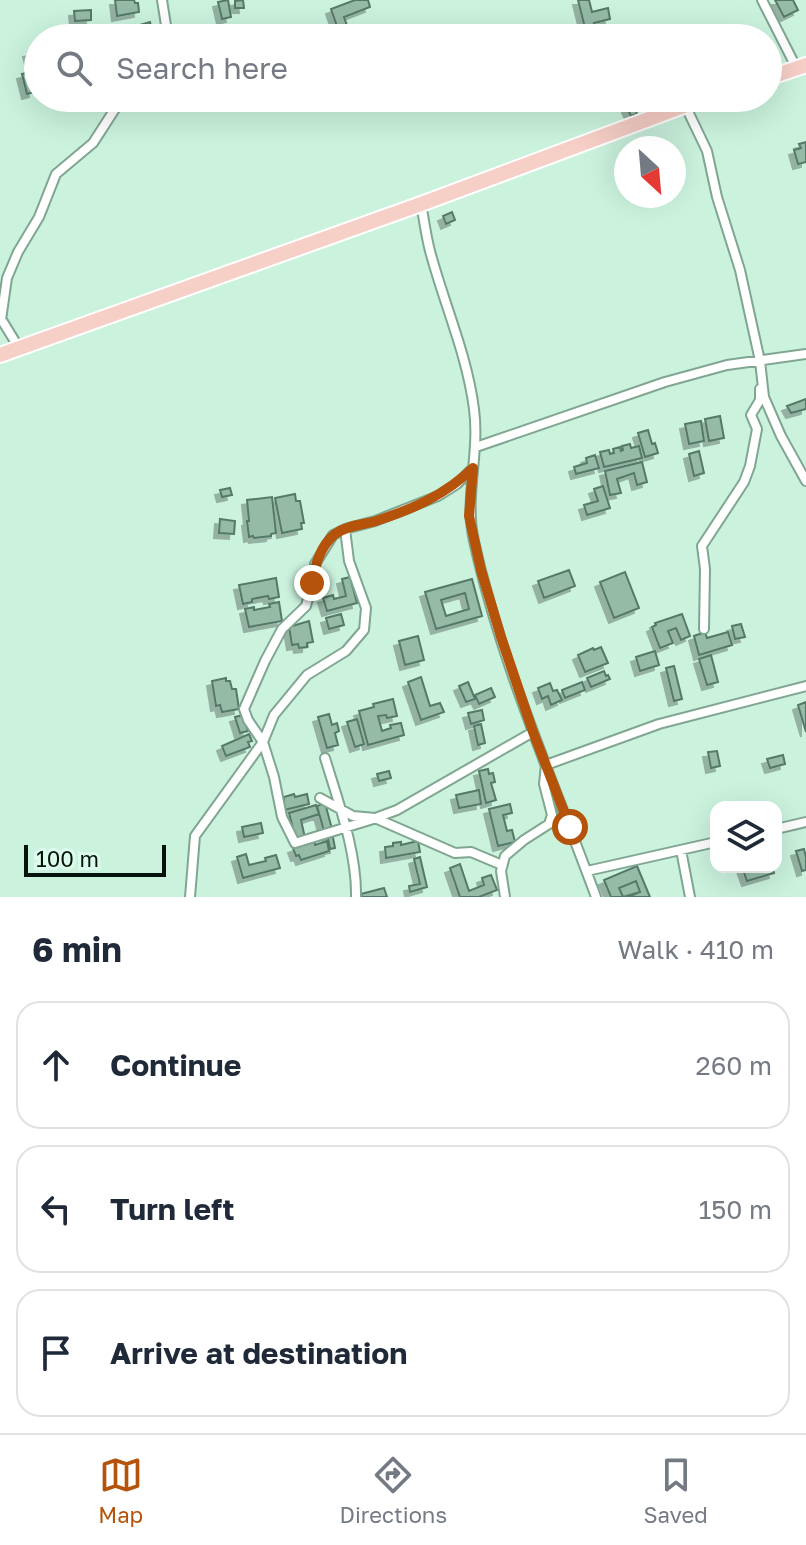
<!DOCTYPE html>
<meta charset="utf-8">
<style>
:root{--surface:#fff;--page:#f2f2f3;--text:#1f2937;--muted:#747a83;--line:#e0e1e3;--accent:#b45309}
body{margin:0;font-family:"Golos Text",sans-serif;background:var(--page);color:var(--text)}
.controls{position:absolute;right:24px;bottom:24px;display:grid;overflow:hidden;border-radius:16px;box-shadow:0 8px 32px #0002}
.controls button{width:72px;height:72px;display:grid;place-items:center;padding:0;border:0;border-bottom:2px solid var(--line);background:var(--surface);color:var(--text);font:40px sans-serif}
.compass{position:absolute;left:614px;top:136px;width:72px;height:72px;border-radius:50%;background:var(--surface);box-shadow:0 8px 32px #0002;rotate:154deg}
.scale{position:absolute;left:24px;bottom:20px;width:142px;box-sizing:border-box;padding-left:8px;border:4px solid #05130c;border-top:0;font-size:22px;line-height:28px;white-space:nowrap;color:#05130c;-webkit-text-stroke:6px #ddfdec;paint-order:stroke}
.stop{position:absolute;width:24px;height:24px;margin:-18px;border:6px solid #b45309;border-radius:50%;background:#fff}
.stop.end{background:#b45309;border-color:#fff;box-shadow:0 2px 8px #0008}
.list{margin:0;padding:0;list-style:none}
h2{display:flex;justify-content:space-between;align-items:center;height:104px;margin:0;padding:0 32px;font-size:34px}
h2 small{font-size:26px;font-weight:400;color:var(--muted)}
.list li{display:grid;grid-template-columns:52px 1fr auto;gap:24px;align-items:center;box-sizing:border-box;height:128px;margin:0 16px 16px;padding:0 16px;border:2px solid var(--line);border-radius:24px}
.list b{display:block;font-size:30px;white-space:nowrap}
.list em{font-size:26px;font-style:normal;color:var(--muted)}
.icon{flex:none;width:44px;height:44px;fill:none;stroke:currentColor;stroke-width:2;stroke-linecap:round;stroke-linejoin:round}
.map{position:relative;flex:none;width:806px;height:897px;overflow:hidden}
.search{position:absolute;background:var(--surface);box-shadow:0 8px 32px #0002;left:24px;right:24px;top:24px;height:88px;display:flex;align-items:center;gap:20px;box-sizing:border-box;padding:0 28px;border-radius:44px;color:var(--muted);font-size:30px}
.sheet{height:536px;background:var(--surface)}
nav{display:flex;justify-content:space-around;align-items:center;box-sizing:border-box;height:112px;border-top:2px solid var(--line);background:var(--surface);font-size:22px;color:var(--muted)}
nav a{display:grid;justify-items:center;gap:4px}
nav .on{color:var(--accent)}
.map>svg:first-child{display:block}
</style>
<div class="map">
<svg width="806" height="897" viewBox="0 0 806 897">
<defs>
<filter id="shadow"><feDropShadow dx="-5" dy="5" stdDeviation="0" flood-color="#0004"/></filter>
</defs>
<rect width="100%" height="100%" fill="#caf2dd"/>
<path fill="#95bba7" stroke="#557967" stroke-width="2" fill-rule="evenodd" filter="url(#shadow)" d="M115 0H134L135 3H138L139 12 117 16Z
M228 0 231 17 222 19 218 2Z
M243 0 244 8H235V1Z
M355 0H368L370 7 344 17 350 34 353 33 355 38H341L331 9Z
M578 0H589L592 12 608 8 610 19 594 23 595 25 585 28Z
M775 0H793L798 10 784 17Z
M91 10V20L75 21 74 11Z
M150 22 153 35 144 38 140 25Z
M135 25 136 32 126 33 125 27Z
M92 28 95 37 93 38H68L67 37Z
M38 50V61L31 63 28 52Z
M38 70V86L37 82 32 83 34 92 27 94 22 74Z
M635 104 637 111H636L637 114 631 116 627 108Z
M806 142V162L798 164 794 150 801 148 799 144Z
M452 212 455 220 446 224 443 216Z
M806 399V409L791 413 787 406Z
M720 416 724 438 709 441 705 419Z
M701 421 704 441 689 444 685 424Z
M648 430 652 444 655 443 658 453 645 457 638 433Z
M630 444 631 448 639 446 642 458 604 467 600 452 609 450 610 454 614 453 613 449 620 447 621 451 623 450 622 446Z
M699 451 704 473 694 476 689 454Z
M595 455 599 468 576 474 574 467 587 463 586 458Z
M642 462 647 482 637 485 634 473 617 479 621 493 610 495 605 471Z
M603 486 610 508 587 515 584 505 598 501 594 489Z
M230 488 232 495 222 497 220 490Z
M295 494 296 501H300L304 523H301L302 529 282 533 275 498Z
M272 497 276 533 271 534V536L254 538 253 536 249 537 247 521H249L247 500Z
M220 519 235 521 234 534 219 533Z
M569 570 575 586 544 598 538 581Z
M625 572 639 608 614 618 600 582Z
M350 577 357 603 327 611 323 598 333 595 334 599 346 596 342 579Z
M276 578 279 597 269 599 268 596 252 599V602L243 604 239 585Z
M472 579 482 616 436 629 425 592ZM465 593 469 609 446 616 441 600Z
M279 602 282 621 249 627 245 609 254 607V610L270 607 269 604Z
M341 614 344 625 329 629 326 618Z
M682 614 690 636 681 640 676 628 668 631 673 643 660 648 652 627 656 625 655 623Z
M309 621 313 642 307 643V647L299 648 298 644 292 645 289 627Z
M741 624 745 637 735 639 732 626Z
M705 632 707 638 728 632 732 645 699 655 694 636Z
M418 636 424 660 405 665 399 641Z
M601 647 608 663 585 672 578 655 593 648 594 650Z
M655 651 659 665 640 671 636 657Z
M711 655 718 682 707 685 699 659Z
M674 666 682 699 674 701 666 668Z
M604 671 606 676 608 675 610 679 591 687 587 678Z
M421 677 430 706 440 703 444 712 421 720 408 682Z
M226 678V681H230L232 689H236L239 709 222 712 220 705 216 706 212 681Z
M468 682 475 699 466 702 459 686Z
M582 682 585 690 565 698 562 690Z
M550 683 553 691 557 690 562 700 551 705 548 696 542 699 538 688Z
M491 688 495 697 479 704 475 695Z
M393 699 397 716 387 718 386 715 378 716 382 731 391 728 390 725 401 723 404 735 368 745 359 711 374 707 373 704Z
M806 702V732L798 705Z
M482 710 484 720 471 724 468 713Z
M329 714 332 725 337 723 339 731 335 733 338 745 327 748 318 717Z
M243 715 248 731 240 733 235 717Z
M357 719 364 744 355 747 347 722Z
M481 724 485 743 478 745 474 726Z
M249 734 252 741 248 742 250 747 226 756 222 746Z
M717 751 720 766 711 768 708 752Z
M783 755 785 764 770 768 767 759Z
M488 769 489 774 493 773 495 782 491 783 496 800 486 803 479 771Z
M389 771 391 778 379 781 377 774Z
M479 790 481 804 459 808 456 795Z
M294 794 295 797 307 794 309 804 284 810V797Z
M325 803 332 829 324 831 317 806Z
M510 804 512 813 503 815 507 831 512 830 515 842 498 846 489 809Z
M316 805 319 814 301 820 305 838 296 840 289 813Z
M261 823 263 833 244 837 242 827Z
M332 832 335 848 330 849 327 833Z
M314 840 315 845 327 841 329 851 301 860 299 855 296 856 293 848Z
M418 841 420 852 386 858 385 847 393 846V843L401 842V845Z
M804 849 806 857V870L802 871 796 851Z
M246 854 249 865 266 861 265 858 276 855 280 868 243 878 237 857Z
M420 857 427 887 410 892 409 886 420 884 414 859Z
M460 864 469 891 484 885 482 878 491 875 497 890 479 897H460L450 868Z
M637 866 650 897H628L640 892 636 881 619 888 623 897H611L604 880Z
M742 867H752L753 869 772 867 774 873 747 881Z
M636 881 640 892 623 897 619 888Z
M384 888 387 897H362L361 894Z"/>
<g fill="none" stroke-linecap="round" stroke-linejoin="round">
<defs>
<path id="minor" d="M162 0 168 38
M762 0 797 69
M685 105 707 151 717 197 740 270 760 361 764 397 781 436 806 481
M421 204C424 219 426 236 430 251 444 304 467 354 474 409 480 454 464 497 474 541 501 664 553 780 596 897
M0 317 19 348
M1 320 7 278 18 252 39 217 56 174 93 143 122 98
M476 447 665 382 727 365 806 354
M473 468 457 484 438 496 375 521 345 529 333 535 315 564 312 583 306 606 282 629 265 661 244 709 248 720 263 742 274 777 282 817 295 843 370 820 397 810 533 732
M704 629 705 569 702 546 744 482 750 466 757 429 751 415 760 400V389
M325 758C338 801 357 852 356 897
M320 798 353 816 375 818 455 853 471 852 502 865
M776 829 806 822
M681 850 690 897
M587 871 716 842
M190 897 195 836 263 742 274 715 307 675 346 651 364 630 366 608 349 561 345 529
M505 897 501 871 505 856 524 840 549 824 552 815 544 784 546 765 659 724 806 686"/>
<path id="trunk" d="M768 78 806 65
M0 355 421 204 705 98"/>
</defs>
<use href="#minor" stroke="#80a692" stroke-width="12"/>
<use href="#trunk" stroke="#fff" stroke-width="18"/>
<use href="#minor" stroke="#fff" stroke-width="8"/>
<use href="#trunk" stroke="#f6cfc6" stroke-width="14"/>
</g>
<g fill="none" stroke-linecap="round" stroke-linejoin="round">
<path stroke="#b45309" stroke-width="10" d="M312 583C315 566 320 546 335 534 347 525 363 525 376 521 413 509 445 495 473 468L469 516 481 570 501 637 533 732 570 827"/>
</g>
</svg>
<div class="controls">
<button><svg class="icon" aria-label="layers" viewBox="0 0 24 24"><path d="M12 4l9 5-9 5-9-5zM3 14l9 5 9-5"/></svg></button>
</div>
<svg class="compass" viewBox="-18 -18 36 36"><path d="M0-13l5 13h-10z" fill="#e53935"/><path d="M0 13l5-13h-10z" fill="#747a83"/></svg>
<div class="scale">100 m</div>
<div class="stop" style="left:570px;top:827px"></div>
<div class="stop end" style="left:312px;top:583px"></div>
<div class="search"><svg class="icon" aria-label="search" viewBox="0 0 24 24"><circle cx="10" cy="10" r="6"/><path d="M15 15l6 6"/></svg>Search here</div>
</div>
<section class="sheet">
<h2>6 min<small>Walk · 410 m</small></h2>
<ul class="list">
<li><svg class="icon" aria-label="ahead" viewBox="0 0 24 24"><path d="M12 20V5M6 11l6-6 6 6"/></svg><div><b>Continue</b></div><em>260 m</em></li>
<li><svg class="icon" aria-label="left" viewBox="0 0 24 24"><path d="M17 20v-9H6M10 6l-5 5 5 5"/></svg><div><b>Turn left</b></div><em>150 m</em></li>
<li><svg class="icon" aria-label="arrive" viewBox="0 0 24 24"><path d="M6 21V4h12l-3 4 3 4H6"/></svg><div><b>Arrive at destination</b></div></li>
</ul>
</section>
<nav>
<a class="on"><svg class="icon" aria-label="map" viewBox="0 0 24 24"><path d="M3 6l6-2 6 2 6-2v14l-6 2-6-2-6 2zM9 4v14M15 6v14"/></svg>Map</a>
<a><svg class="icon" aria-label="directions" viewBox="0 0 24 24"><path d="M12 3l9 9-9 9-9-9zM9 14v-3h6M13 9l2 2-2 2"/></svg>Directions</a>
<a><svg class="icon" aria-label="saved" viewBox="0 0 24 24"><path d="M7 4h10v16l-5-4-5 4z"/></svg>Saved</a>
</nav>
